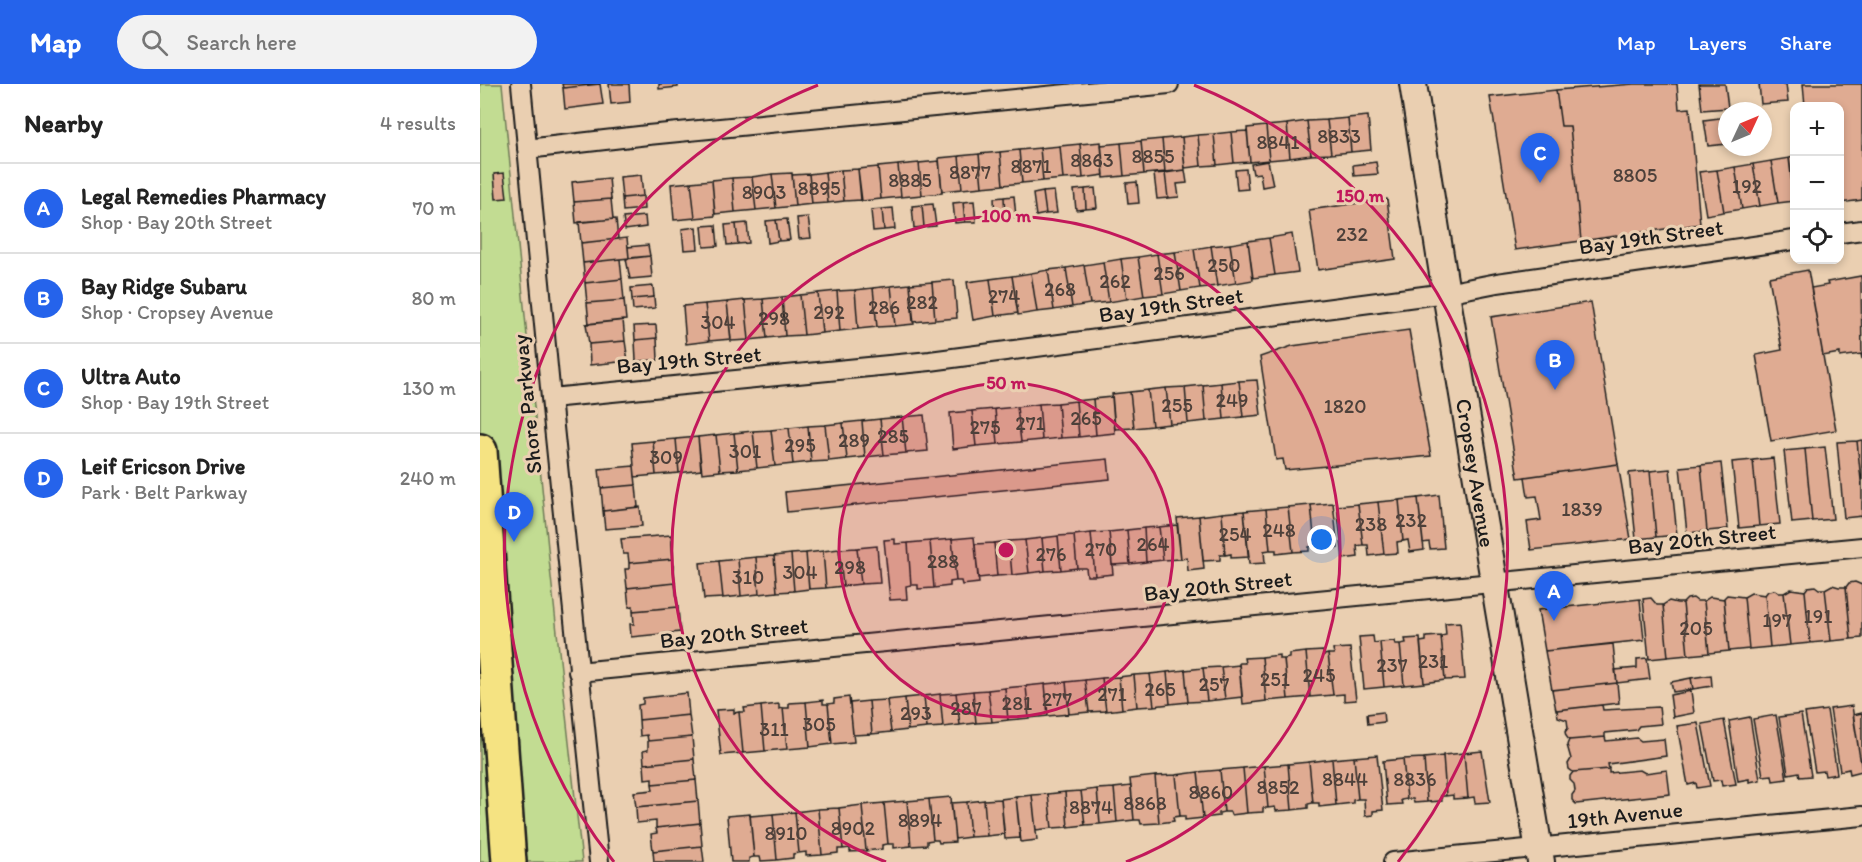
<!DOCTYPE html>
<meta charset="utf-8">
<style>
:root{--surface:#fff;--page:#f2f2f2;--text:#222;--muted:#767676;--line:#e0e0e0;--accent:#2563eb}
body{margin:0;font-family:Itim,sans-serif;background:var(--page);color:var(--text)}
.controls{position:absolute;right:18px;top:18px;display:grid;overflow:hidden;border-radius:12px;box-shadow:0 3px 9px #0003}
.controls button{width:54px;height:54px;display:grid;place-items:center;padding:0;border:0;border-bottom:2px solid var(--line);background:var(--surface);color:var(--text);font:30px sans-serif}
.compass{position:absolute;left:1238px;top:18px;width:54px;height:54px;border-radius:50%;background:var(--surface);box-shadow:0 3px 9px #0003;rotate:46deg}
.you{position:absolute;left:842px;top:456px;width:21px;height:21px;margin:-15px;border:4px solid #fff;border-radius:50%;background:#1a73e8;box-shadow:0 0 0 9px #1a73e833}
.badge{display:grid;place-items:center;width:39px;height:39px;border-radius:50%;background:var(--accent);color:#fff;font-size:20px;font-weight:700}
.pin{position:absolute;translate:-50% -50px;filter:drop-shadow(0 2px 3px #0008)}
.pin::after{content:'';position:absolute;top:32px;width:21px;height:18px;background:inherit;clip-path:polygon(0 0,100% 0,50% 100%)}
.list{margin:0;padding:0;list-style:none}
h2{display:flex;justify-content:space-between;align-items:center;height:78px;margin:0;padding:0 24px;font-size:26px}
h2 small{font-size:20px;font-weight:400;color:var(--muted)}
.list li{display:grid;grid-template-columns:39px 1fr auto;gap:18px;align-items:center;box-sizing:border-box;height:90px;padding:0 24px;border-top:2px solid var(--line)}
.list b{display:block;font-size:22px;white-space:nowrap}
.list p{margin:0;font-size:20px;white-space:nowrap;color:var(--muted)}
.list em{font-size:20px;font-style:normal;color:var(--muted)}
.icon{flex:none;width:33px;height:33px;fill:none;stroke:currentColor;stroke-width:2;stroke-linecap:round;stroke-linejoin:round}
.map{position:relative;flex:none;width:1382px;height:778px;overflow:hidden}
header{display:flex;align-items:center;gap:36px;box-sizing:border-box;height:84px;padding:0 30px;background:var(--accent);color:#fff}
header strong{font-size:28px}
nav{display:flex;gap:33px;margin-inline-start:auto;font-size:21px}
.search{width:420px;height:54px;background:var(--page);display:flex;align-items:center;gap:15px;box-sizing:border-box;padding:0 21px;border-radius:33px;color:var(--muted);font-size:22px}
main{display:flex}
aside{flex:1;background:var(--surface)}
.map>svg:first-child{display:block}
</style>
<header>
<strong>Map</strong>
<div class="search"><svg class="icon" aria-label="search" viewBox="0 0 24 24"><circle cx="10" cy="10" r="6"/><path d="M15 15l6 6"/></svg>Search here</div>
<nav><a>Map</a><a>Layers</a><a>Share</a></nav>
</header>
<main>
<aside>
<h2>Nearby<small>4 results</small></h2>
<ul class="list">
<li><span class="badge">A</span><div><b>Legal Remedies Pharmacy</b><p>Shop · Bay 20th Street</p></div><em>70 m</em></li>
<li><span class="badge">B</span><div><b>Bay Ridge Subaru</b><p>Shop · Cropsey Avenue</p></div><em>80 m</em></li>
<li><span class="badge">C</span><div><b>Ultra Auto</b><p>Shop · Bay 19th Street</p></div><em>130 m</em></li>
<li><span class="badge">D</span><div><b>Leif Ericson Drive</b><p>Park · Belt Parkway</p></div><em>240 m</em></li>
</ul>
</aside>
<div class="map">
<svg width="1382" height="778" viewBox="0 0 1382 778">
<rect width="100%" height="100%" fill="#eacfb1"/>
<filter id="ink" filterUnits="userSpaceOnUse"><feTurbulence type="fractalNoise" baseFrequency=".0167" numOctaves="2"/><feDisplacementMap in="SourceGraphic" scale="12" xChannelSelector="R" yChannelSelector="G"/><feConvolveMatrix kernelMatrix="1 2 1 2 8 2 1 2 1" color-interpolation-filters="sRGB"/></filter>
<g filter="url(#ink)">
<path fill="#c2dc92" stroke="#6f7c57" stroke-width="1.5" d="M0 0H22L70 484 102 778H0Z"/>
<path fill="#dfab92" stroke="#1c1c1c" stroke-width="1.5" d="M82 0H120L83 4Z
M120 0 123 20 85 25 83 4Z
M129 0H149L150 18 131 20Z
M179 0H198V3L179 5Z
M1154 0H1197L1199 25 1210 24 1220 140 1101 157 1090 42H1081L1076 6Z
M1219 0H1245L1248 24 1222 26Z
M1279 0H1306L1308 18 1281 20Z
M1323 0H1382V116L1360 119V22H1325Z
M1076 6 1081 42H1090L1101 157 1035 166 1010 13Z
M888 32 891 66 871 68 868 34Z
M1247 33V60L1228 62 1224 36Z
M868 34 871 68 851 70 847 36Z
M847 36 851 70 831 71 827 37Z
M827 37 831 71 810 74 807 40Z
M807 40 810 74 789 76 786 42Z
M786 42 789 76 770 78 767 44Z
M767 47 770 78 754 79 751 48Z
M751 48 754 79 737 81 734 50Z
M734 50 737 81 721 82 718 51Z
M718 51 721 82 705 84 702 53Z
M702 53 705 86 685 88 682 55Z
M682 55 685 88 664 90 661 57Z
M661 57 664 90 644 92 641 59Z
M621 58 624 91 603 94 600 60Z
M641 59 644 92 624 94 621 61Z
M600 60 603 94 583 95 580 62Z
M580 62 583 95 563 97 560 64Z
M560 64 563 97 542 99 539 66Z
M539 66 542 99 523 101 520 68Z
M520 68 523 101 502 103 499 70Z
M499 70 502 103 482 105 479 72Z
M479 72 482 105 462 107 459 74Z
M1314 73V109L1309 74Z
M1309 74 1314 117 1298 119 1291 77Z
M459 77 462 109 442 111 439 79Z
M788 77 793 101 782 103 780 89 773 90 771 80Z
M1291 77 1298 119 1280 122 1273 80Z
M896 78 898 90 874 92 873 81Z
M439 79 442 111 421 113 418 81Z
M1273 80 1280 122 1262 125 1255 83Z
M418 81 421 113 401 115 398 83Z
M398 83 401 115 382 117 378 85Z
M1255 83 1262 125 1244 128 1237 86Z
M378 85 381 116 364 117 361 86Z
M766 85 768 105 757 106 755 86Z
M361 86 364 117 348 119 345 88Z
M705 86 707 99 697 100 699 113 688 114 685 89Z
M1237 86 1244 128 1226 131 1219 88Z
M345 88 348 119 332 120 329 90Z
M24 89 27 114 16 115 14 90Z
M312 89 315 122 296 124 292 90Z
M685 89 688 114 677 115 674 90Z
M292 90 296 124 276 126 272 93Z
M329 90 332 120 315 122 312 91Z
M161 91 163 112 142 114 140 93Z
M272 93 276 126 255 128 252 94Z
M129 94 131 115 94 118 92 98Z
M252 94 255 128 235 130 232 96Z
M232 96 235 132 215 134 211 98Z
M211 98 215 134 194 136 191 100Z
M657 98 659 119 648 120 646 99Z
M615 104 617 124 606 125 605 105Z
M605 105 606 125 596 126 594 106Z
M574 107 577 129 566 130 563 108Z
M563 108 566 130 556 132 553 110Z
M163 112 164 125 143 127 142 114Z
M534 112 536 133 525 134 524 113Z
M524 113 525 134 515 135 514 114Z
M131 115 133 135 96 139 94 118Z
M907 115 915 175 838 186 829 126Z
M494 117 496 138H485L483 118Z
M483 118 485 138 475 139 473 119Z
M453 120 456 142 444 143 442 121Z
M442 121 444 143 434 144 432 122Z
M413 124 415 145 404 146 402 125Z
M402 125 404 146 393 147 391 126Z
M165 132 166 143 145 146 143 134Z
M328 133 331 154 319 155 317 134Z
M136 135 138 155 101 159 99 138Z
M307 135 310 156 299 157 296 136Z
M296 136 299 157 288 159 286 137Z
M267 139 269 159 258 160 256 140Z
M256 140 258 160 247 161 245 141Z
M236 141 238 162 224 163 222 142Z
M216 143 218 165 204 166 202 145Z
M812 150 818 188 795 191 789 154Z
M147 154 149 174 103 179 101 159Z
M789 154 795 191 773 194 768 157Z
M768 157 773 196 756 199 750 160Z
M750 160 756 199 737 202 731 162Z
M168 161 170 172 149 174 148 163Z
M731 162 737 202 720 204 714 165Z
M714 165 720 204 701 207 695 168Z
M695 168 701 207 683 210 677 170Z
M677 170 683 210 664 212 658 173Z
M170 172 172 193 150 195 146 175Z
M658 173 664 212 647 215 641 175Z
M140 175 142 195 105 199 103 179Z
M641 175 647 215 629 218 623 178Z
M623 178 629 218 610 220 604 181Z
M604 181 610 220 592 223 586 184Z
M586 184 592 223 574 226 568 186Z
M568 186 574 226 557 228 551 189Z
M1328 186 1356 346 1291 357 1276 271 1302 266 1289 193Z
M551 189 557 228 538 231 532 192Z
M532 192 538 229 515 232 510 195Z
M1381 192 1382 275 1381 270 1360 273V269L1343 272 1331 204 1348 201 1347 198Z
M142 195 144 216 107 219 105 199Z
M510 195 515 232 493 236 487 198Z
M474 196 477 234 455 236 452 198Z
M452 198 455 236 433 238 430 200Z
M430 200 434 240 415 242 411 202Z
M173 202 174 213 152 215 151 204Z
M411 202 415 242 397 243 393 204Z
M393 204 397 243 378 245 375 206Z
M375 206 378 245 360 247 357 207Z
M357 207 360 247 342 249 338 209Z
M338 209 342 249 324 251 320 211Z
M320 211 324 251 305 252 302 213Z
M174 213 175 224 153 226 152 215Z
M302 213 305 252 287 254 283 215Z
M283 215 287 254 269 256 265 216Z
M144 216 146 236 109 240 107 219Z
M265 216 269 256 251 257 247 218Z
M247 218 251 255 229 257 225 220Z
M1111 218 1138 380 1038 394 1011 233Z
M225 220 229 257 206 260 203 222Z
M143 236 145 257 109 260 106 240Z
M176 241 177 254 155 256 154 242Z
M929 246 951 372 805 386 803 375 796 376 780 273 812 262Z
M177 254 178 276 156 277 155 256Z
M145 257 148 277 110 281 109 260Z
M777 296 781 331 763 333 759 297Z
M759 297 763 333 744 335 741 299Z
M741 299 744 335 726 337 723 301Z
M723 301 726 337 708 339 705 303Z
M705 303 708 339 690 340 686 304Z
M686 304 690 340 672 342 668 306Z
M668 306 672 342 654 344 650 308Z
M650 308 654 344 635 345 632 310Z
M632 313 635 349 616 351 613 315Z
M613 315 616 351 599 353 596 317Z
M596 317 599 353 581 354 578 319Z
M578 319 581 354 562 356 559 320Z
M559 320 562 356 541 358 537 323Z
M537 323 541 358 518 360 515 325Z
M515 325 518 360 496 362 492 327Z
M492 327 496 362 473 365 470 329Z
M444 331 448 367 426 369 422 333Z
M422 333 426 369 404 371 400 335Z
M400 335 404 371 385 373 382 337Z
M382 337 385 373 367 375 363 339Z
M363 339 367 375 349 377 345 341Z
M345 341 349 377 331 378 328 342Z
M328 342 331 378 313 380 309 344Z
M309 344 313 380 295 382 291 346Z
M291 346 295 382 277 384 273 347Z
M273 347 277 384 258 386 254 349Z
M254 349 258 386 240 387 236 351Z
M236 351 240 387 222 389 218 353Z
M218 353 221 386 199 389 196 355Z
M196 355 199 389 176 391 173 357Z
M1382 356V406L1377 357Z
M173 357 176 391 155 393 152 359Z
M1377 357 1382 406V432L1364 434 1357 358Z
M1345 363 1353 435 1332 437 1325 365Z
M1325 365 1332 437 1312 439 1304 367Z
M1293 374 1300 440 1279 442 1273 376Z
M628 375 630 395 307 428 305 408Z
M1273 376 1279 442 1259 444 1252 378Z
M1241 379 1248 445 1227 447 1221 381Z
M1138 380 1151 455 1051 466 1047 438 1061 436 1057 412 1048 413 1045 393Z
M1221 381 1227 447 1207 449 1200 383Z
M154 382 156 401 121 404 119 385Z
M1190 385 1197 451 1176 453 1170 387Z
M1170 387 1176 453 1156 455 1149 389Z
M156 401 158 423 123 427 121 404Z
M959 411 964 464 950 465 949 458 943 459 938 414Z
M938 414 944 466 930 468 928 456 923 457 919 416Z
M919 416 923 457 917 458 918 469 904 470 898 418Z
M898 418 904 470 889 472 888 461H883L878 420Z
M853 419 858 464 841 466V462H835L831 421Z
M878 420 883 461 877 462 878 473 863 475 857 422Z
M831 421 835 462 829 463V467L813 468 808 423Z
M160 423 162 442 125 445 123 427Z
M808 423 813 468 796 470V466H790L786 425Z
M786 425 790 466 784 467 785 479 769 480 764 427Z
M764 427 769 473 751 474V470L745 471 742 429Z
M742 429 745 471H740V476L723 477 719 432Z
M719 432 724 485 708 487 707 474 701 475 697 434Z
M697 441 701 475 683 476 679 443Z
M679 443 683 476 666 478 664 444Z
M664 444 666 478 650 480 647 446Z
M647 446 650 480 632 481 629 448Z
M629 448 633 490 615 492 611 449Z
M611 449 615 492H607L606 484H597L594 451Z
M191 451 193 475 149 479 148 470H143L141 455Z
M594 451 597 484 581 486 578 452Z
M578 452 581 486 565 487 562 454Z
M494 453 499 499 482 501 481 497H476L472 455Z
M562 454 565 487 549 489 545 456Z
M415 455V460L428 459 431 501 426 502 427 515 410 516 404 456Z
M472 455 476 497 470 498V502L454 504 450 457Z
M545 456 549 489 532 491 529 457Z
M450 457 454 504 438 505V501H431L428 459Z
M529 457 532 491 517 492 514 459Z
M514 459 517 492 498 494 495 460Z
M397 462 400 499 381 500 377 464Z
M377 464 381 500 363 502 359 465Z
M359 465 363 502 346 504 343 467Z
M343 467 346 504 329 505 326 469Z
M326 469 329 505 314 507 311 470Z
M311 470 314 507 297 508 294 472Z
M294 472 297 508 279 510 276 473Z
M276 473 279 510 261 512 258 475Z
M193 475 195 499 147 504 145 485H149V479Z
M258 475 261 512 243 514 239 477Z
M239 477 243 514 224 515 220 479Z
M1375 498 1382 501V554L1371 555 1366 503 1369 499Z
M195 499 198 523 153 527V522L149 523 147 504Z
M1352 501 1359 503H1366L1371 555 1351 557 1345 505Z
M1335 502 1339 505H1345L1351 557 1330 559 1325 507 1328 503Z
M1311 505 1325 507 1330 559 1310 561 1304 509Z
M1295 506 1299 509H1304L1310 561 1290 563 1285 511 1288 507Z
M1271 509 1285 511 1290 563 1269 565 1264 513Z
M1247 511 1264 513 1269 565 1249 567 1244 514Z
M1230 513 1244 515 1249 567 1229 569 1224 517Z
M1171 514 1177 521H1183L1188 573 1169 575 1163 515Z
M1213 514 1217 517H1224L1229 569 1208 571 1203 519 1207 515Z
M1160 515 1164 556 1065 567 1058 526Z
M1189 517 1197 519H1203L1208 571 1188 573 1183 521Z
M198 523 200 548 151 553 150 540H154L153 527Z
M980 538 985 595 965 596 961 552 966 551 965 539Z
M893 552 894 559 900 558 904 603 884 605 879 553Z
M961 552 965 596 944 599 940 558 946 557V553Z
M940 554 944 599 924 601 920 560 926 559 925 555Z
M914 557 915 560H920L924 601 904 603 900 558Z
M1133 560 1137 599 1072 606 1065 567Z
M870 564 876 616 864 617V610L853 611 848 570H854L853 565Z
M843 567 844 571 848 570 853 611 830 613 826 568Z
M826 568 830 613 808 615 804 575 809 574V570Z
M799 571V575H804L808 615 786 617 782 573Z
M782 573 786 617 763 620 759 579H765L764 574Z
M1167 574 1170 595 1137 599 1135 586 1157 584V575Z
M759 581 762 613 745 615 741 583Z
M741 583 745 615 727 617 723 584Z
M723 584 727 617 708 618 705 586Z
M705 586 708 618 690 620 687 588Z
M687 588 690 620 674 622 670 590Z
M670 590 674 622 657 623 654 591Z
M654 591 657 623 642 625 639 593Z
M1231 591 1232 602 1213 605 1211 594Z
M639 593 642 625 626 627 622 594Z
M622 594 626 627 609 628 605 596Z
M1211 594 1213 605 1193 608 1191 598Z
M605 596 609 628 589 630 586 598Z
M586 598 589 630 568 632 565 600Z
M1137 599 1139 619 1076 626 1072 606Z
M565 600 568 632 549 634 546 602Z
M546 602 549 634 528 636 525 604Z
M525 604 528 636 512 638 508 606Z
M508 606 512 638 496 639 493 607Z
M493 607 496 639 480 641 476 609Z
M1211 607 1214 629 1193 633 1190 611Z
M207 609 209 631 159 636 158 621 163 620V614Z
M476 609 480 641 463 643 460 610Z
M460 610 463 643 447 644 444 612Z
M444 612 447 644 428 646 425 614Z
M369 613 374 658 352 660 348 620 354 619V615Z
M425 614 428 646 411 648 407 616Z
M343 616V620H348L352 660 330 663 326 618Z
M407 616 411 648 392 650 389 617Z
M389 617 392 650 373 651 370 619Z
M326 618 330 663 307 665 303 624H309V619Z
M299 620V625L303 624 307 665 285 667 281 622Z
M1122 621 1123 626 1179 623 1181 640 1159 642 1156 646 1125 649V653L1089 656 1086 652 1085 648 1088 644 1087 636 1078 633 1077 626Z
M281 622 285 667 263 669 259 628H265L264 624Z
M1372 622 1382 687 1370 690 1369 685 1360 687 1350 625Z
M254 625V629L259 628 263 669 241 671 236 626Z
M1347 626 1357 690 1345 692 1344 687 1335 688 1325 629Z
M903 628 904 638 888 640 887 630Z
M1382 629V680H1381L1373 631Z
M1321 630 1331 692 1320 693 1319 688 1308 690 1299 633Z
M209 631 212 653 168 657 167 651 160 652 159 636Z
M1296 631 1307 695 1293 697 1292 691 1283 692 1273 635Z
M1270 633 1280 696 1269 698V695L1258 697 1249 637Z
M1244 636 1256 700 1242 702 1241 696 1233 697 1222 640Z
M1218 639 1230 702 1217 704 1216 699 1208 701 1197 642Z
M212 653 214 675 164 680 163 667 168 666V657Z
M1125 653 1126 657 1157 654 1161 657 1184 655 1186 672 1128 680 1129 685 1093 688 1089 685 1088 680 1091 675 1087 661 1089 656Z
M1002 667 1010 718 995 719 994 713 988 714 984 669Z
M984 669 988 714 973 715V711L966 712 963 671Z
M897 671 903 726 893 727V731L885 732 884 715H878L874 673Z
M963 672 966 712H961L962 717 947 718 944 674Z
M874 673 878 715 873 716V719L856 721 852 675Z
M944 674 947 718 934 719 933 715H927L923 675Z
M214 675 216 696 172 700V694L165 695 164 680Z
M852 675 856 721 839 723V719H833L829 678Z
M923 675 927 715 921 716 922 720 907 721 903 677Z
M829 678 833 719 828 720V724L812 726 808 680Z
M808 680 812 726 796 727 795 723 788 724 784 682Z
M784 682 788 724H783V728L767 729 763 684Z
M763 684 767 729 751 731 750 728H744L740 686Z
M1129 685V689L1160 686 1165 689 1187 686 1190 710 1096 720 1092 716V711L1095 707 1094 700 1090 696V692L1093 688Z
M740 686 744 728 739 729V732L723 734 718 688Z
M718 688 723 734 705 736V732H700L696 691Z
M696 691 700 732 693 733 694 737 679 739 675 692Z
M675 692 679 739 661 740 660 736H654L650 695Z
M216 696 218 717 156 723 154 708 173 706 172 700Z
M651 702 654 736 637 738 634 704Z
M634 704 637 738 620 740 617 705Z
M617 705 620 740 605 741 601 707Z
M601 707 605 741 588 743 585 708Z
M585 708 588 743 572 744 568 710Z
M568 710 572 744 556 746 552 711Z
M552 711 557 756 541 758 536 713Z
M471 713 475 758 459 759 458 756H453L449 715Z
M536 713 540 754 525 755 521 715Z
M449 715 453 756 447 757V761L431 762 427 717Z
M521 715 524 750 507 752 504 716Z
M504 716 507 752 490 753 487 718Z
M218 717 220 739 176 744V737L157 739 156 723Z
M427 717 431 762 414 764V760H408L404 719Z
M487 718 490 753 475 755 471 719Z
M404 719 408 760 402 761V765L386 767 382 721Z
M382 721 386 767 370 768V764L363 765 359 724Z
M359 724 363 765H358V769L342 771 338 725Z
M338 725 342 771 326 772V768L319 769 315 728Z
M315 728 319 769 313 770V774L297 776 293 730Z
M270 730 274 773 269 774V778H251L247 732Z
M293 730 297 776 281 777 280 773H274L270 732Z
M220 739 222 762 173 767 171 750 177 749 176 744Z
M222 762 224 778H174L173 767Z"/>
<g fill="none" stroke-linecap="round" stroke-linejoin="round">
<defs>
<path id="minor" d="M41 0 71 314 119 778
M47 65 168 51 689 0
M1360 149 1382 146
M71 314 450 277 966 209 1017 199 1314 156
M98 588 1382 463
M913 778 1382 732"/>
<g id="secondary">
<path id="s1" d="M933 0 966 209 1061 778"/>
</g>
<path id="motorway" d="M0 367 29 778"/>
</defs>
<use href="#minor" stroke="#1c1c1c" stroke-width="22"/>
<use href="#secondary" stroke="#1c1c1c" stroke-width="30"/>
<use href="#motorway" stroke="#1c1c1c" stroke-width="38"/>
<use href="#minor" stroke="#eacfb1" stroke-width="18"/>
<use href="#secondary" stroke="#eacfb1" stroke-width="26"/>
<use href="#motorway" stroke="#f5e382" stroke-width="33"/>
</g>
</g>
<circle cx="526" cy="466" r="167" fill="#c2185b" fill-opacity=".12"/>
<g fill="none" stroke="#c2185b" stroke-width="3">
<circle cx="526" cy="466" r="167"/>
<path d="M406 778A334 334 0 1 1 646 778"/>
<path d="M134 778A501 501 0 0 1 338 1M714 1A501 501 0 0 1 918 778"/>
</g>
<g text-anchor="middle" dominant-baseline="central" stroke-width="6" stroke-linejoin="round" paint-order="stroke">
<g font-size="20" fill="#4d403a">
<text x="859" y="52">8833</text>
<text x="798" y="58">8841</text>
<text x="673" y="72">8855</text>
<text x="612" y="76">8863</text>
<text x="551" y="82">8871</text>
<text x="490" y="88">8877</text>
<text x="1155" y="91">8805</text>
<text x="430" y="96">8885</text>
<text x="1267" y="102">192</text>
<text x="339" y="104">8895</text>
<text x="284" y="108">8903</text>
<text x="872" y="150">232</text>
<text x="744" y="181">250</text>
<text x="689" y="189">256</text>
<text x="635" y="197">262</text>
<text x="580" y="205">268</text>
<text x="524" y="212">274</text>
<text x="442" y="218">282</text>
<text x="404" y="223">286</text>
<text x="349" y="228">292</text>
<text x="294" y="234">298</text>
<text x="238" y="238">304</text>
<text x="752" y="316">249</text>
<text x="697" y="321">255</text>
<text x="865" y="322">1820</text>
<text x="606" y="334">265</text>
<text x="550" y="339">271</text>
<text x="505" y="343">275</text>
<text x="413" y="352">285</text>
<text x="374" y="356">289</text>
<text x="320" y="361">295</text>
<text x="265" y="367">301</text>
<text x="186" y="373">309</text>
<text x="1102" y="425">1839</text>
<text x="931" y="436">232</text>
<text x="891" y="440">238</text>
<text x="799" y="446">248</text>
<text x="755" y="450">254</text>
<text x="673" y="460">264</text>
<text x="621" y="465">270</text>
<text x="571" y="470">276</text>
<text x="463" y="477">288</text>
<text x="370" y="483">298</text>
<text x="320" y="488">304</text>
<text x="268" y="493">310</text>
<text x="1338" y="532">191</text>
<text x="1297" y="536">197</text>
<text x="1216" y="544">205</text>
<text x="953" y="577">231</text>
<text x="912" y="581">237</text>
<text x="839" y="591">245</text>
<text x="795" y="595">251</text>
<text x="734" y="600">257</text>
<text x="680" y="605">265</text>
<text x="632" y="610">271</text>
<text x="577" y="615">277</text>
<text x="537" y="619">281</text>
<text x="486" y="624">287</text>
<text x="436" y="629">293</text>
<text x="339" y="640">305</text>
<text x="294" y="645">311</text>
<text x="865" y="695">8844</text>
<text x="935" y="695">8836</text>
<text x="798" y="703">8852</text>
<text x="731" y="708">8860</text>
<text x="665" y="719">8868</text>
<text x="611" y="723">8874</text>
<text x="440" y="736">8894</text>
<text x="373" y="744">8902</text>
<text x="306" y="749">8910</text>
</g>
<g font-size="22" fill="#1c1c1c" stroke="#eacfb1">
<text transform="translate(1171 153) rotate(-8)">Bay 19th Street</text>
<text transform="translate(691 221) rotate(-8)">Bay 19th Street</text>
<text transform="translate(209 276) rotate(-5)">Bay 19th Street</text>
<text transform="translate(47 320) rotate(-96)">Shore Parkway</text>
<text stroke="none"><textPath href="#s1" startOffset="394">Cropsey Avenue</textPath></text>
<text transform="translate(1222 455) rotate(-6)">Bay 20th Street</text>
<text transform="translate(738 502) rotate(-6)">Bay 20th Street</text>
<text transform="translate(254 549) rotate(-6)">Bay 20th Street</text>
<text transform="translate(1145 731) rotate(-6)">19th Avenue</text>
</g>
</g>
<circle cx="526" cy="466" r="9" fill="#c2185b" stroke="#eacfb1" stroke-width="3"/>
<g font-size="18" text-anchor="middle" font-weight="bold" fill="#c2185b" stroke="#eacfb1" stroke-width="6" stroke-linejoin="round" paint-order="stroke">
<text x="880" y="118">150 m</text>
<text x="526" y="138">100 m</text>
<text x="526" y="305">50 m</text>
</g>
</svg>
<div class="controls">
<button>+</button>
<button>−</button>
<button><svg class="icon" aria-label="locate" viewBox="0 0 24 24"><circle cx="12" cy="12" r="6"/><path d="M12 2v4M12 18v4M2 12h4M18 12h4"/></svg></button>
</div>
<svg class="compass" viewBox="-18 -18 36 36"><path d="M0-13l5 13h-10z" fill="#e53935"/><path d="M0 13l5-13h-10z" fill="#767676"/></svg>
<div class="you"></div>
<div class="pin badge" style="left:1074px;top:537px">A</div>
<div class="pin badge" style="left:1075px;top:306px">B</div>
<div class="pin badge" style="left:1060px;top:99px">C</div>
<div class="pin badge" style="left:34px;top:458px">D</div>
</div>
</main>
